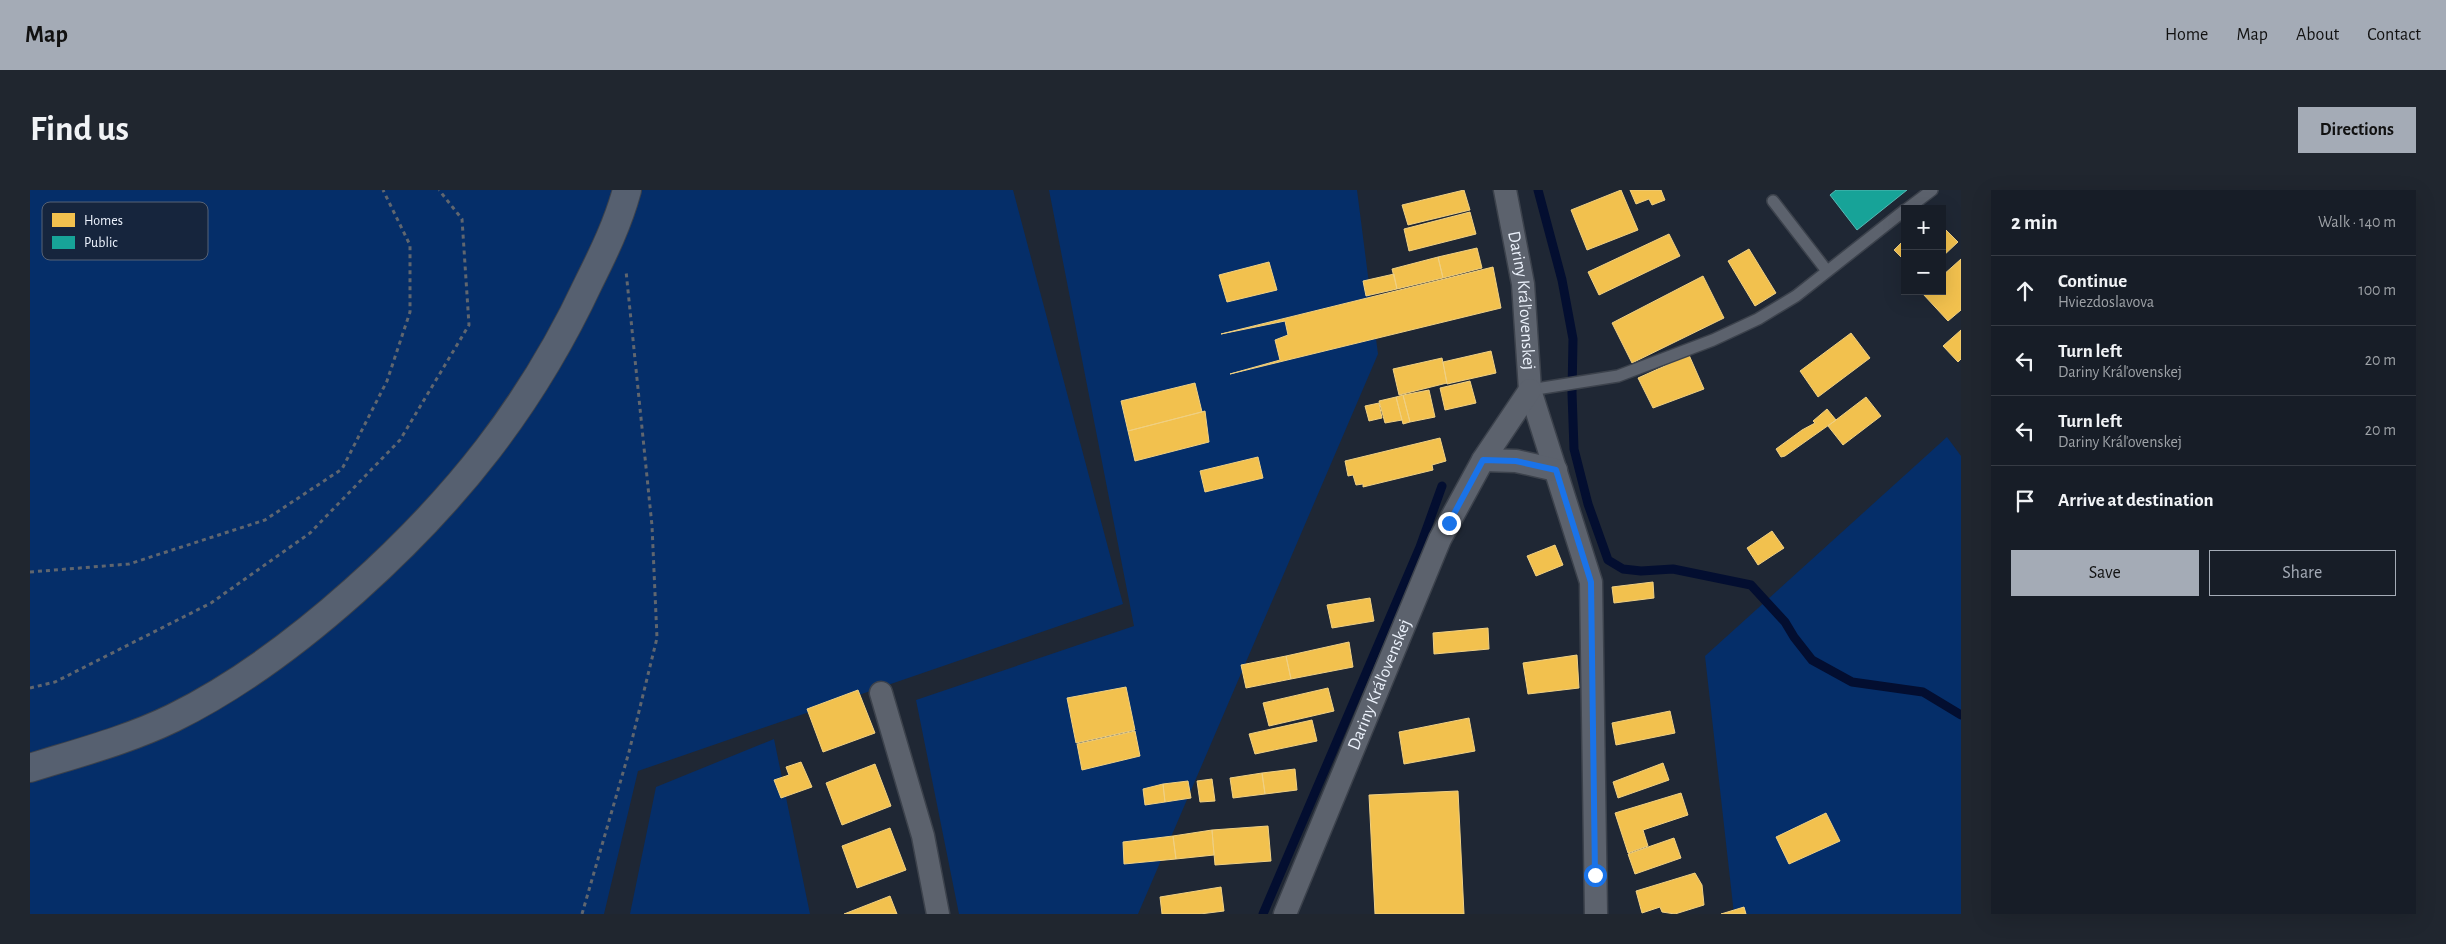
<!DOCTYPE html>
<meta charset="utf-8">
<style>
:root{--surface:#171d27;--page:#20262f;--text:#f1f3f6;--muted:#9ea2a7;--line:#363b44;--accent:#a4abb6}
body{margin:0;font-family:"Alegreya Sans",sans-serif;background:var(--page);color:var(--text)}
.controls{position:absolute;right:15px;top:15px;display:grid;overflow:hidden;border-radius:0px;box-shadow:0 5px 20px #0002}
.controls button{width:45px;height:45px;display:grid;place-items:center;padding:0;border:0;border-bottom:1px solid var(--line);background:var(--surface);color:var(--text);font:25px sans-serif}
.stop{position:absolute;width:15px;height:15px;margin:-11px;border:4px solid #1a73e8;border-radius:50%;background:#fff}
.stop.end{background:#1a73e8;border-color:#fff;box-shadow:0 1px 5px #0008}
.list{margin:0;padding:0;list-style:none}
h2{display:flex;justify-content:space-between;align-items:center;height:65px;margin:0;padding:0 20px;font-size:21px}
h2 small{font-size:16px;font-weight:400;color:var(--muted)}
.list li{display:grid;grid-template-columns:32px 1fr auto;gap:15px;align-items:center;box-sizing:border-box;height:70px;padding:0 20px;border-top:1px solid var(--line)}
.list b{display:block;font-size:19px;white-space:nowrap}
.list p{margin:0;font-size:16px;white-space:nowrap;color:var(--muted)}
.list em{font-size:16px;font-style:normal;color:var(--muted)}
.actions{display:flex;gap:10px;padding:15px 20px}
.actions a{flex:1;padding:11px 0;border:1px solid var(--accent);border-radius:0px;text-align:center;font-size:18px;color:var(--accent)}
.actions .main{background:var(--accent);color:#111}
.icon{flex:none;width:28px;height:28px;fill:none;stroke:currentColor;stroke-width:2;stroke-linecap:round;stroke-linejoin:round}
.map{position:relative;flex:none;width:1931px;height:724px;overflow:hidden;border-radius:0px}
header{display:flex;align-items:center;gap:30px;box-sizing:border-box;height:70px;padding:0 25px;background:var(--accent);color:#111}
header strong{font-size:24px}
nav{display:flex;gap:28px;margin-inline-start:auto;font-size:18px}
.intro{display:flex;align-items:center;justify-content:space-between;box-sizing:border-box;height:120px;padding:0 30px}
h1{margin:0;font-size:35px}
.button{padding:12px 22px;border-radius:0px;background:var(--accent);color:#111;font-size:18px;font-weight:700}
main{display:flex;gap:30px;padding:0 30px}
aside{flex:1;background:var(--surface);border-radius:0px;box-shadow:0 5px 20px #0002}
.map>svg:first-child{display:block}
</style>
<header>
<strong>Map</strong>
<nav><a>Home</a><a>Map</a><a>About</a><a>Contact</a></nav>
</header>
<div class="intro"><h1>Find us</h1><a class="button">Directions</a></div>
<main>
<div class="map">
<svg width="1931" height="724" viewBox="0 0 1931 724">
<rect width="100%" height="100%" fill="#1f2734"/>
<path fill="#052e69" d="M0 0H983L1093 414 608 581 574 724H0Z
M1019 0H1327L1348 164 1108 724H929L886 510 1104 436Z
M1917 247 1931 266V724H1704L1675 466Z
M744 549 780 724H600L626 597Z"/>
<path fill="#f2c14e" stroke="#f0d082" d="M1434 0 1440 20 1378 35 1372 15Z
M1591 0 1608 40 1557 60 1541 20Z
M1600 0H1631L1635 10 1622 15 1619 9 1606 14Z
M1440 22 1446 44 1379 61 1374 39Z
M1912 36 1928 52 1912 67Z
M1639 44 1650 66 1569 105 1558 82Z
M1875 49V71L1864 60Z
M1447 58 1452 78 1413 88 1408 67Z
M1719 59 1746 103 1725 116 1698 71Z
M1408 67 1413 88 1367 99 1362 79Z
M1931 69V120L1918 131 1893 104 1895 101H1912V86Z
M1239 72 1247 100 1197 112 1189 85Z
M1463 77 1471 118 1200 184 1250 170 1245 150 1258 145 1255 131 1191 144Z
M1364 84 1367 99 1336 106 1333 91Z
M1673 86 1694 128 1602 173 1582 133Z
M1931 140V169L1928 172 1913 156Z
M1821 143 1840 168 1788 207 1770 181Z
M1461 161 1466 183 1417 194 1413 172Z
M1659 165 1674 199 1623 218 1608 188Z
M1412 168 1417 193 1369 205 1363 179Z
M1440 191 1446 213 1415 220 1410 198Z
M1165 193 1172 222 1098 241 1091 211Z
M1399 200 1405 227 1380 232 1373 205Z
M1373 205 1380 232 1373 234 1366 207Z
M1366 207 1372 230 1355 233 1349 211Z
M1836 207 1851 226 1813 255 1798 236Z
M1349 213 1352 228 1339 231 1335 216Z
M1797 219 1806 230 1755 266 1751 267 1746 259 1772 240 1785 233 1783 231Z
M1175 221 1179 252 1105 271 1098 241Z
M1410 248 1416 271 1402 275 1403 280 1333 297V294L1326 295 1323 285 1318 286 1315 271Z
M1228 267 1233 288 1175 302 1170 281Z
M1742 341 1754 358 1728 375 1717 358Z
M1525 355 1533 375 1506 386 1497 366Z
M1623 392 1624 408 1584 413 1582 397Z
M1340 408 1344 431 1302 438 1297 415Z
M1458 438 1459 459 1404 464 1403 443Z
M1319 452 1323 477 1261 489 1256 466Z
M1547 465 1549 498 1498 504 1493 473Z
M1256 466 1261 489 1216 498 1211 475Z
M1096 497 1105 540 1046 553 1037 508Z
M1298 498 1304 521 1239 536 1233 513Z
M828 500 845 543 793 562 777 519Z
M1640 521 1645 543 1586 555 1582 533Z
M1439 528 1445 561 1374 574 1369 542Z
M1282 530 1287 551 1225 564 1219 544Z
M1105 541 1110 566 1052 580 1047 554Z
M771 572 782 597 751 608 744 590 759 585 756 577Z
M1633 573 1639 590 1588 608 1583 592Z
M845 574 861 616 812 635 796 593Z
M1265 579 1267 600 1235 604 1232 583Z
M1232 583 1235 604 1203 608 1200 588Z
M1182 589 1185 611 1170 612 1167 591Z
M1158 591 1161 608 1135 612 1133 594Z
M1133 594 1135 612 1115 615 1113 599Z
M1428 601 1434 724H1345L1339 605Z
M1651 603 1658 625 1613 640 1618 656 1598 663 1585 623Z
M1796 623 1810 651 1759 674 1746 647Z
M1238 636 1241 671 1185 675 1182 640Z
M860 638 876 680 827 698 812 656Z
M1182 640 1184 665 1146 669 1143 646Z
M1143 646 1146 669 1094 674 1093 652Z
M1644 648 1651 668 1605 684 1598 664Z
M1665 683 1672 695 1674 715 1645 724 1632 722 1630 717 1612 723 1606 701Z
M1191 697 1194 721 1170 724H1132L1130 707Z
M860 706 867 724H814Z
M1714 717 1716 724H1691Z"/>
<path fill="#17a398" stroke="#57bbb6" d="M1806 0H1877L1827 40 1800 5Z"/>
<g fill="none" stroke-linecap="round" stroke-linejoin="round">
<path stroke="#030e30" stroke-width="9" d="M1508 0 1532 90 1543 149 1542 203 1544 259 1558 314 1578 370 1593 379 1611 381 1643 379 1721 395 1755 432 1764 447 1782 470 1822 492 1893 502 1931 525
M1233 724 1390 357 1412 296"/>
<defs>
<path id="lane" d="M1743 11 1797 81
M1877 19 1902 0
M1500 200 1588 186 1683 150 1728 129 1766 106 1875 20"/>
<g id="street">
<path id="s1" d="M1475 0 1493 94 1500 200 1561 392 1566 724"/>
<path d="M1453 270 1486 271 1526 280"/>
<path d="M851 503 893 646 908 724"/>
<path id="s2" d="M1255 724 1410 349 1453 270 1500 200"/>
</g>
<path id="primary" d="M0 578C48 563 98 550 143 528 210 495 269 450 324 401 426 310 501 216 559 92 574 62 588 33 597 0"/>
</defs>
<use href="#lane" stroke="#3c424c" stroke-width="14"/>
<use href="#street" stroke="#3c424c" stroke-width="25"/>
<use href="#primary" stroke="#3c424c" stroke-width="30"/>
<path stroke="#60666f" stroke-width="3" stroke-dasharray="4 4" stroke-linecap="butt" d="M0 382 99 374 235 330 312 279 357 191 380 122V55L353 0
M0 498 25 492 181 413 280 343 370 250 439 135 432 29 409 0
M552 724 599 562 627 448 622 336 596 81"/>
<use href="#lane" stroke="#5c626d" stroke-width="11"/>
<use href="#street" stroke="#5c626d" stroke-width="22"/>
<use href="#primary" stroke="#566070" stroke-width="28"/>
</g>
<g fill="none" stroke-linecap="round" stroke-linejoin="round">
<path stroke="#1a73e8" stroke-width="6" d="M1419 333 1453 270 1486 271 1526 280 1561 392 1565 685"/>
</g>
<g text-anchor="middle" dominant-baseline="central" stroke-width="5" stroke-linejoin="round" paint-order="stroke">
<g font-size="18" fill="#ecf2fc" stroke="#16253d">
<text stroke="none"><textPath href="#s1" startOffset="112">Dariny Kráľovenskej</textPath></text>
<text stroke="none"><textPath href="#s2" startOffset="248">Dariny Kráľovenskej</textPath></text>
</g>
</g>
<rect x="12" y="12" width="166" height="58" rx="8" fill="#16253d" stroke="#566276" stroke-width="1"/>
<rect x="22" y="23" width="23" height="14" fill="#f2c14e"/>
<rect x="22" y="46" width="23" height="13" fill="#17a398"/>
<g font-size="14" fill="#ecf2fc">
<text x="54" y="35">Homes</text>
<text x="54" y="57">Public</text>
</g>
</svg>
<div class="controls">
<button>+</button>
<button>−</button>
</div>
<div class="stop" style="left:1565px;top:685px"></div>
<div class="stop end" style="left:1419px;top:333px"></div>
</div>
<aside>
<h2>2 min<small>Walk · 140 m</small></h2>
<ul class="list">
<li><svg class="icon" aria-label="ahead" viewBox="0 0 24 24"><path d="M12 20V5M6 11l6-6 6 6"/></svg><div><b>Continue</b><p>Hviezdoslavova</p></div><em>100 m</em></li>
<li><svg class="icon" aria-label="left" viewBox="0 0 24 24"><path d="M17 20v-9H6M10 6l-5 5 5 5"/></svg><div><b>Turn left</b><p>Dariny Kráľovenskej</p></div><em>20 m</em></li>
<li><svg class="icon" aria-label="left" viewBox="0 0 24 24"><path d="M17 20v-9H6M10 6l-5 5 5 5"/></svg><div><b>Turn left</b><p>Dariny Kráľovenskej</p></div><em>20 m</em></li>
<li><svg class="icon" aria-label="arrive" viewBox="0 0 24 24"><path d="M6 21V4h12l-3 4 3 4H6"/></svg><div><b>Arrive at destination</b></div></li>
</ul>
<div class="actions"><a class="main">Save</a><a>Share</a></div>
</aside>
</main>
